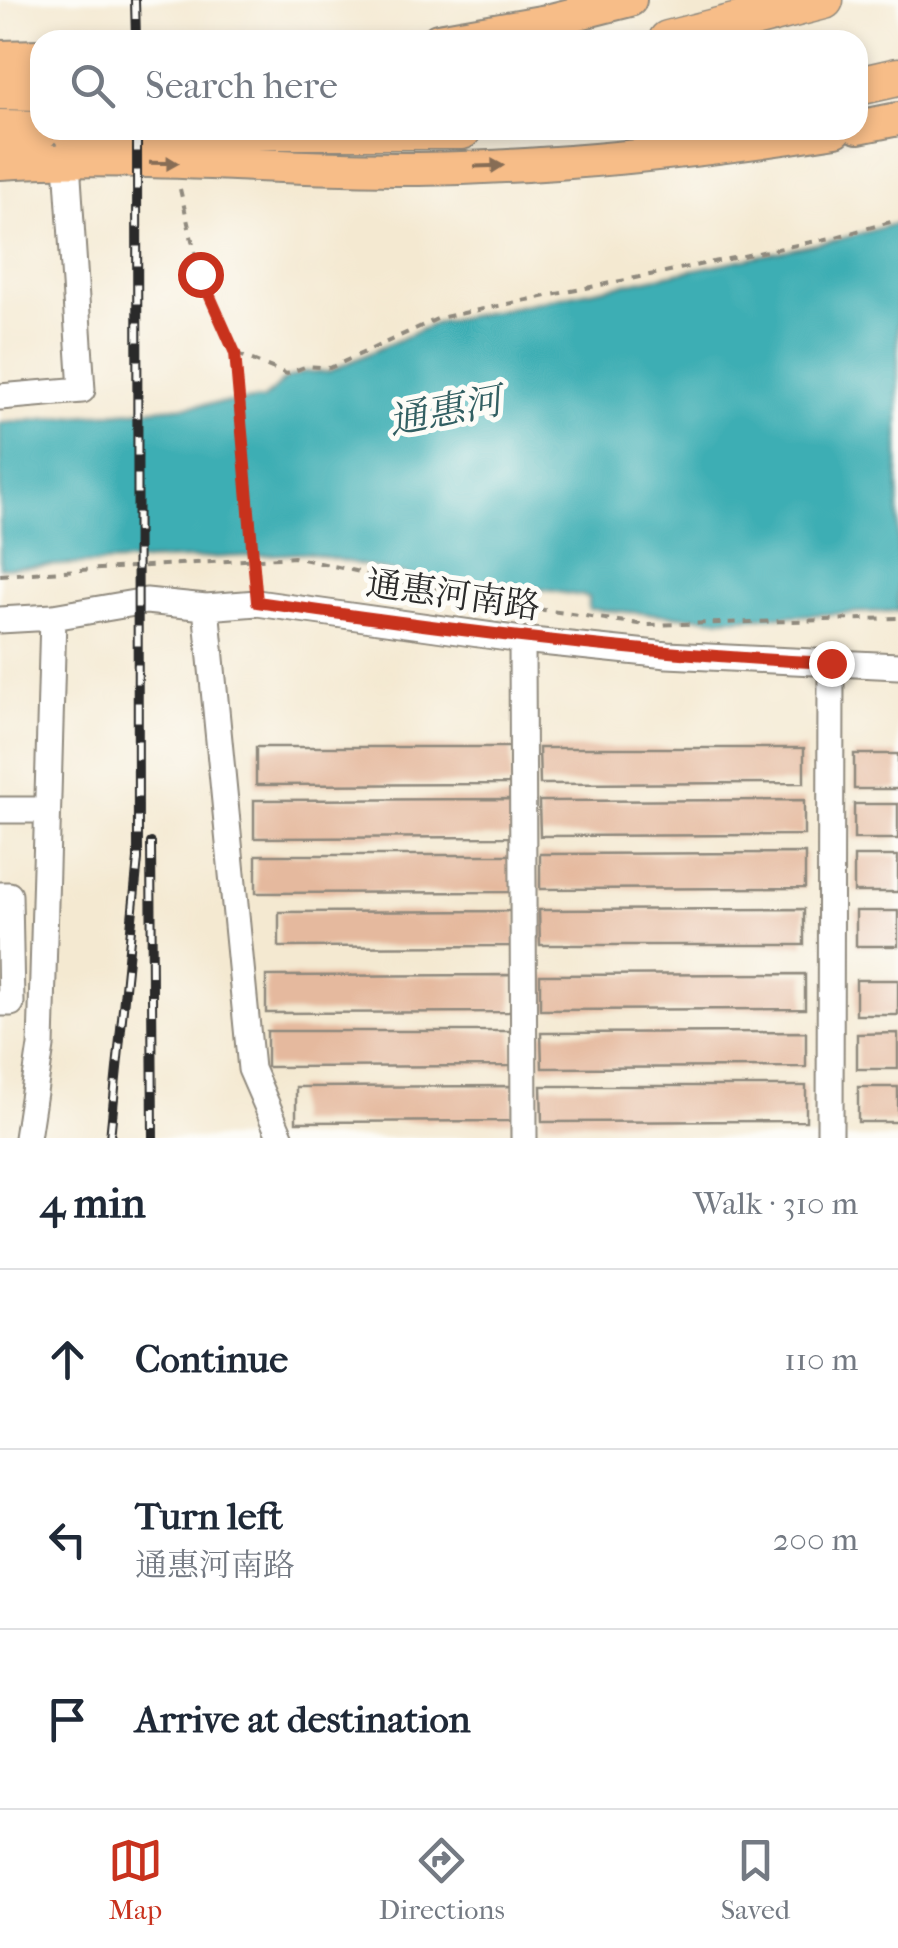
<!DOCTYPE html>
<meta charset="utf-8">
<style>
:root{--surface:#fff;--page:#f6f6f7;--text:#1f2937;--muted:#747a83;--line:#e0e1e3;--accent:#c8321e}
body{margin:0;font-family:"IM FELL French Canon","Noto Serif SC",serif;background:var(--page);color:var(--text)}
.stop{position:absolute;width:30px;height:30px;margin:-22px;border:8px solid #c8321e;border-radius:50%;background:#fff}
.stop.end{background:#c8321e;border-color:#fff;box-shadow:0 2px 10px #0008}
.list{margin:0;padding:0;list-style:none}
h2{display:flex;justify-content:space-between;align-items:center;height:130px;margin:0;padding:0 40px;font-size:42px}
h2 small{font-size:32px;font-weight:400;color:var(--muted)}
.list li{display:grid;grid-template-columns:65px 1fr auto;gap:30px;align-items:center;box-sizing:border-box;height:180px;padding:0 40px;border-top:2px solid var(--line)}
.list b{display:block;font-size:38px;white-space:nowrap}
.list p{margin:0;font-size:32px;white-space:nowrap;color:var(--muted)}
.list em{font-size:32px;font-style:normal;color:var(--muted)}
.icon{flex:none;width:55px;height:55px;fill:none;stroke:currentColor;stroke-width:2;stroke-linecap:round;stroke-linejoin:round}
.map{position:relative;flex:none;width:898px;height:1138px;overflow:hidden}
.search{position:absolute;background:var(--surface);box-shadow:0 5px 15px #0003;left:30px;right:30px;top:30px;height:110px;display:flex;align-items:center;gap:25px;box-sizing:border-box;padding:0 35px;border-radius:30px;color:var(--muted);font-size:38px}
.sheet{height:670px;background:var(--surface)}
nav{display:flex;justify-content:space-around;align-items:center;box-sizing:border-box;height:140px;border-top:2px solid var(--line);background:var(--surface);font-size:28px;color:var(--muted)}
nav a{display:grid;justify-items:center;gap:5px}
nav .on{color:var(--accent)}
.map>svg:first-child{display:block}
</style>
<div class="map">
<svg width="898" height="1138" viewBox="0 0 898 1138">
<rect width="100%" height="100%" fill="#fdfcf7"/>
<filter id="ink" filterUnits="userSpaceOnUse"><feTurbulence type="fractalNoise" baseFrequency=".01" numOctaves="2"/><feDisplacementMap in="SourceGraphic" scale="20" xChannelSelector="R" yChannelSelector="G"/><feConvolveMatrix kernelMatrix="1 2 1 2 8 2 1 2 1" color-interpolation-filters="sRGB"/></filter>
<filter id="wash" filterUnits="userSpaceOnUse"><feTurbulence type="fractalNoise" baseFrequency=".0048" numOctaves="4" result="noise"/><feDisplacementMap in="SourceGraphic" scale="40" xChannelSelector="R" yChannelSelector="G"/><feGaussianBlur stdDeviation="2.25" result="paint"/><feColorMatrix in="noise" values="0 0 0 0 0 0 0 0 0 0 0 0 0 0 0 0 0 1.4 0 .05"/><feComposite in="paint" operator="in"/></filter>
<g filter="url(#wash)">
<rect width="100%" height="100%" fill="#f4e9d1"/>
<path fill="#3daeb4" stroke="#346c70" stroke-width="2.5" d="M898 223V611L720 619 589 609V597L491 581 488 593 308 553 0 568V423L264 399 285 379 304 372H328L436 323 840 239Z"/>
<g id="blocks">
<path fill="#e5b99e" d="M256 747H511V784L256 785Z
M539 748H804V783L540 784Z
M854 754H898V789H854Z
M513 799V837L254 838V800Z
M804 800V835L540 836 539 801Z
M854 804H898V839H854Z
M805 853V888L540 889V854Z
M256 855H513V892L256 893Z
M854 856H898V892H854Z
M804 909V945H540L539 910Z
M516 911V946L279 947V912Z
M856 911H898V946H856Z
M805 974V1009L540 1010V975Z
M512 975V1012L266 1013V976Z
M856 980H898V1015H856Z
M267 1031H512V1066L267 1067Z
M806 1032V1067L542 1068 541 1033Z
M898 1033V1069H857V1034Z
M513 1086V1121L296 1122V1087Z
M541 1086H806V1121L542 1122Z
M858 1087H898V1122H858Z"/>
</g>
</g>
<g filter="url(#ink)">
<use href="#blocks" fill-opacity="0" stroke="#908a7e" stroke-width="2.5"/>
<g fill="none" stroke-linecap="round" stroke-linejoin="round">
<defs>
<path id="minor" d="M0 397 82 390 67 162
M206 607 251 1069 281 1138
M0 620 53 617 146 601 206 607 257 603 522 640 667 655 898 666
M522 640 524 1138
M0 810H47
M0 895H9L11 1003H0
M27 1138 41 1046 53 617
M830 1138 831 663"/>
<path id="major" d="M438 40 547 21 630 0
M0 57 40 56
M858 127 898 119
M0 163C139 154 280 170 419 169 559 167 698 152 836 130"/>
<path id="highway" d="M668 40 824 0
M858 86 898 77
M0 90 40 91
M0 129 40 130
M70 130H462"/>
</defs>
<use href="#minor" stroke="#908a7e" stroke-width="29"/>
<use href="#major" stroke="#908a7e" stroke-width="36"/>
<use href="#highway" stroke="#908a7e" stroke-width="41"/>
<path stroke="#908a7e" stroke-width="4" stroke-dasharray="8 8" stroke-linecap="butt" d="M180 189 200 274 235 353 287 374 307 366 330 368 439 318 836 237 898 220
M0 575 294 557 490 602 646 625 898 618"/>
<use href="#minor" stroke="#fff" stroke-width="25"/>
<use href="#major" stroke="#f7bd88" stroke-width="32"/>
<use href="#highway" stroke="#f7bd88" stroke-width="38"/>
<defs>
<path id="rail" d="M135 0 136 40
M151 843 153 1138
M110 1138 138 859 137 130"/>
</defs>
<use href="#rail" stroke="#2b2b2b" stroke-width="10"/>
<use href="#rail" stroke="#fdfcf7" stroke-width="6" stroke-dasharray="19" stroke-linecap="butt"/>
<path stroke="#908a7e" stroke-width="4" stroke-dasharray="8 8" stroke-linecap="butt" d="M235 353 257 603"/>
</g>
<defs><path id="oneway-solid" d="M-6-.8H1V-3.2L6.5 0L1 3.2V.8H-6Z" transform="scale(2.5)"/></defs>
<g fill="#876d55">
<use href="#oneway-solid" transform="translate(164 163) rotate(1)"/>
<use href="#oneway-solid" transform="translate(489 166) rotate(-2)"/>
</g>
</g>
<g fill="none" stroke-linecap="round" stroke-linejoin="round" filter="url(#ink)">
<path stroke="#c8321e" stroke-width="12" d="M200 274 235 353 257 602C449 630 638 654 831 663"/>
</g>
<g text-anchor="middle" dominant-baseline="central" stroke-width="10" stroke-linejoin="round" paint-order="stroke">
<g font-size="35" fill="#2b2b2b" stroke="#fdfcf7">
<text transform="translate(453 595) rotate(8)">通惠河南路</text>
</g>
<g font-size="38" font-style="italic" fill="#325f62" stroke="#fdfcf7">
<text transform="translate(445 411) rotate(-11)">通惠河</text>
</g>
</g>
</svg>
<div class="stop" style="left:200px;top:274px"></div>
<div class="stop end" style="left:831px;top:663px"></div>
<div class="search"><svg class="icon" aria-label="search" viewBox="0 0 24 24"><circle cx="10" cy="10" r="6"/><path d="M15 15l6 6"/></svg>Search here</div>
</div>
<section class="sheet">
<h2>4 min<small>Walk · 310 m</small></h2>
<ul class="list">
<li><svg class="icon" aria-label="ahead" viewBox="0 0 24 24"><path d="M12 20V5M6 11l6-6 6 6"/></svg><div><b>Continue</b></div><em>110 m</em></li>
<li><svg class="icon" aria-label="left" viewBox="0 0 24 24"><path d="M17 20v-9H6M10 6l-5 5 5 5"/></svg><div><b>Turn left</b><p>通惠河南路</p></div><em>200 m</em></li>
<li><svg class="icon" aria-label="arrive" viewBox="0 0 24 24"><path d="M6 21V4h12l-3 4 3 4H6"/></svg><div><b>Arrive at destination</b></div></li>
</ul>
</section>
<nav>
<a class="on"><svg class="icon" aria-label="map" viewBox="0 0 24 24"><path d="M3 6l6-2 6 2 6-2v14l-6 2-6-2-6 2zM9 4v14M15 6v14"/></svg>Map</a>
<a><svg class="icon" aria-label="directions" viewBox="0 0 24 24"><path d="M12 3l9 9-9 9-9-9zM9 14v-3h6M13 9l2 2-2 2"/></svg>Directions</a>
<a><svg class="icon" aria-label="saved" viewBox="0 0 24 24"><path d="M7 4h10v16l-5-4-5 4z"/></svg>Saved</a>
</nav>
